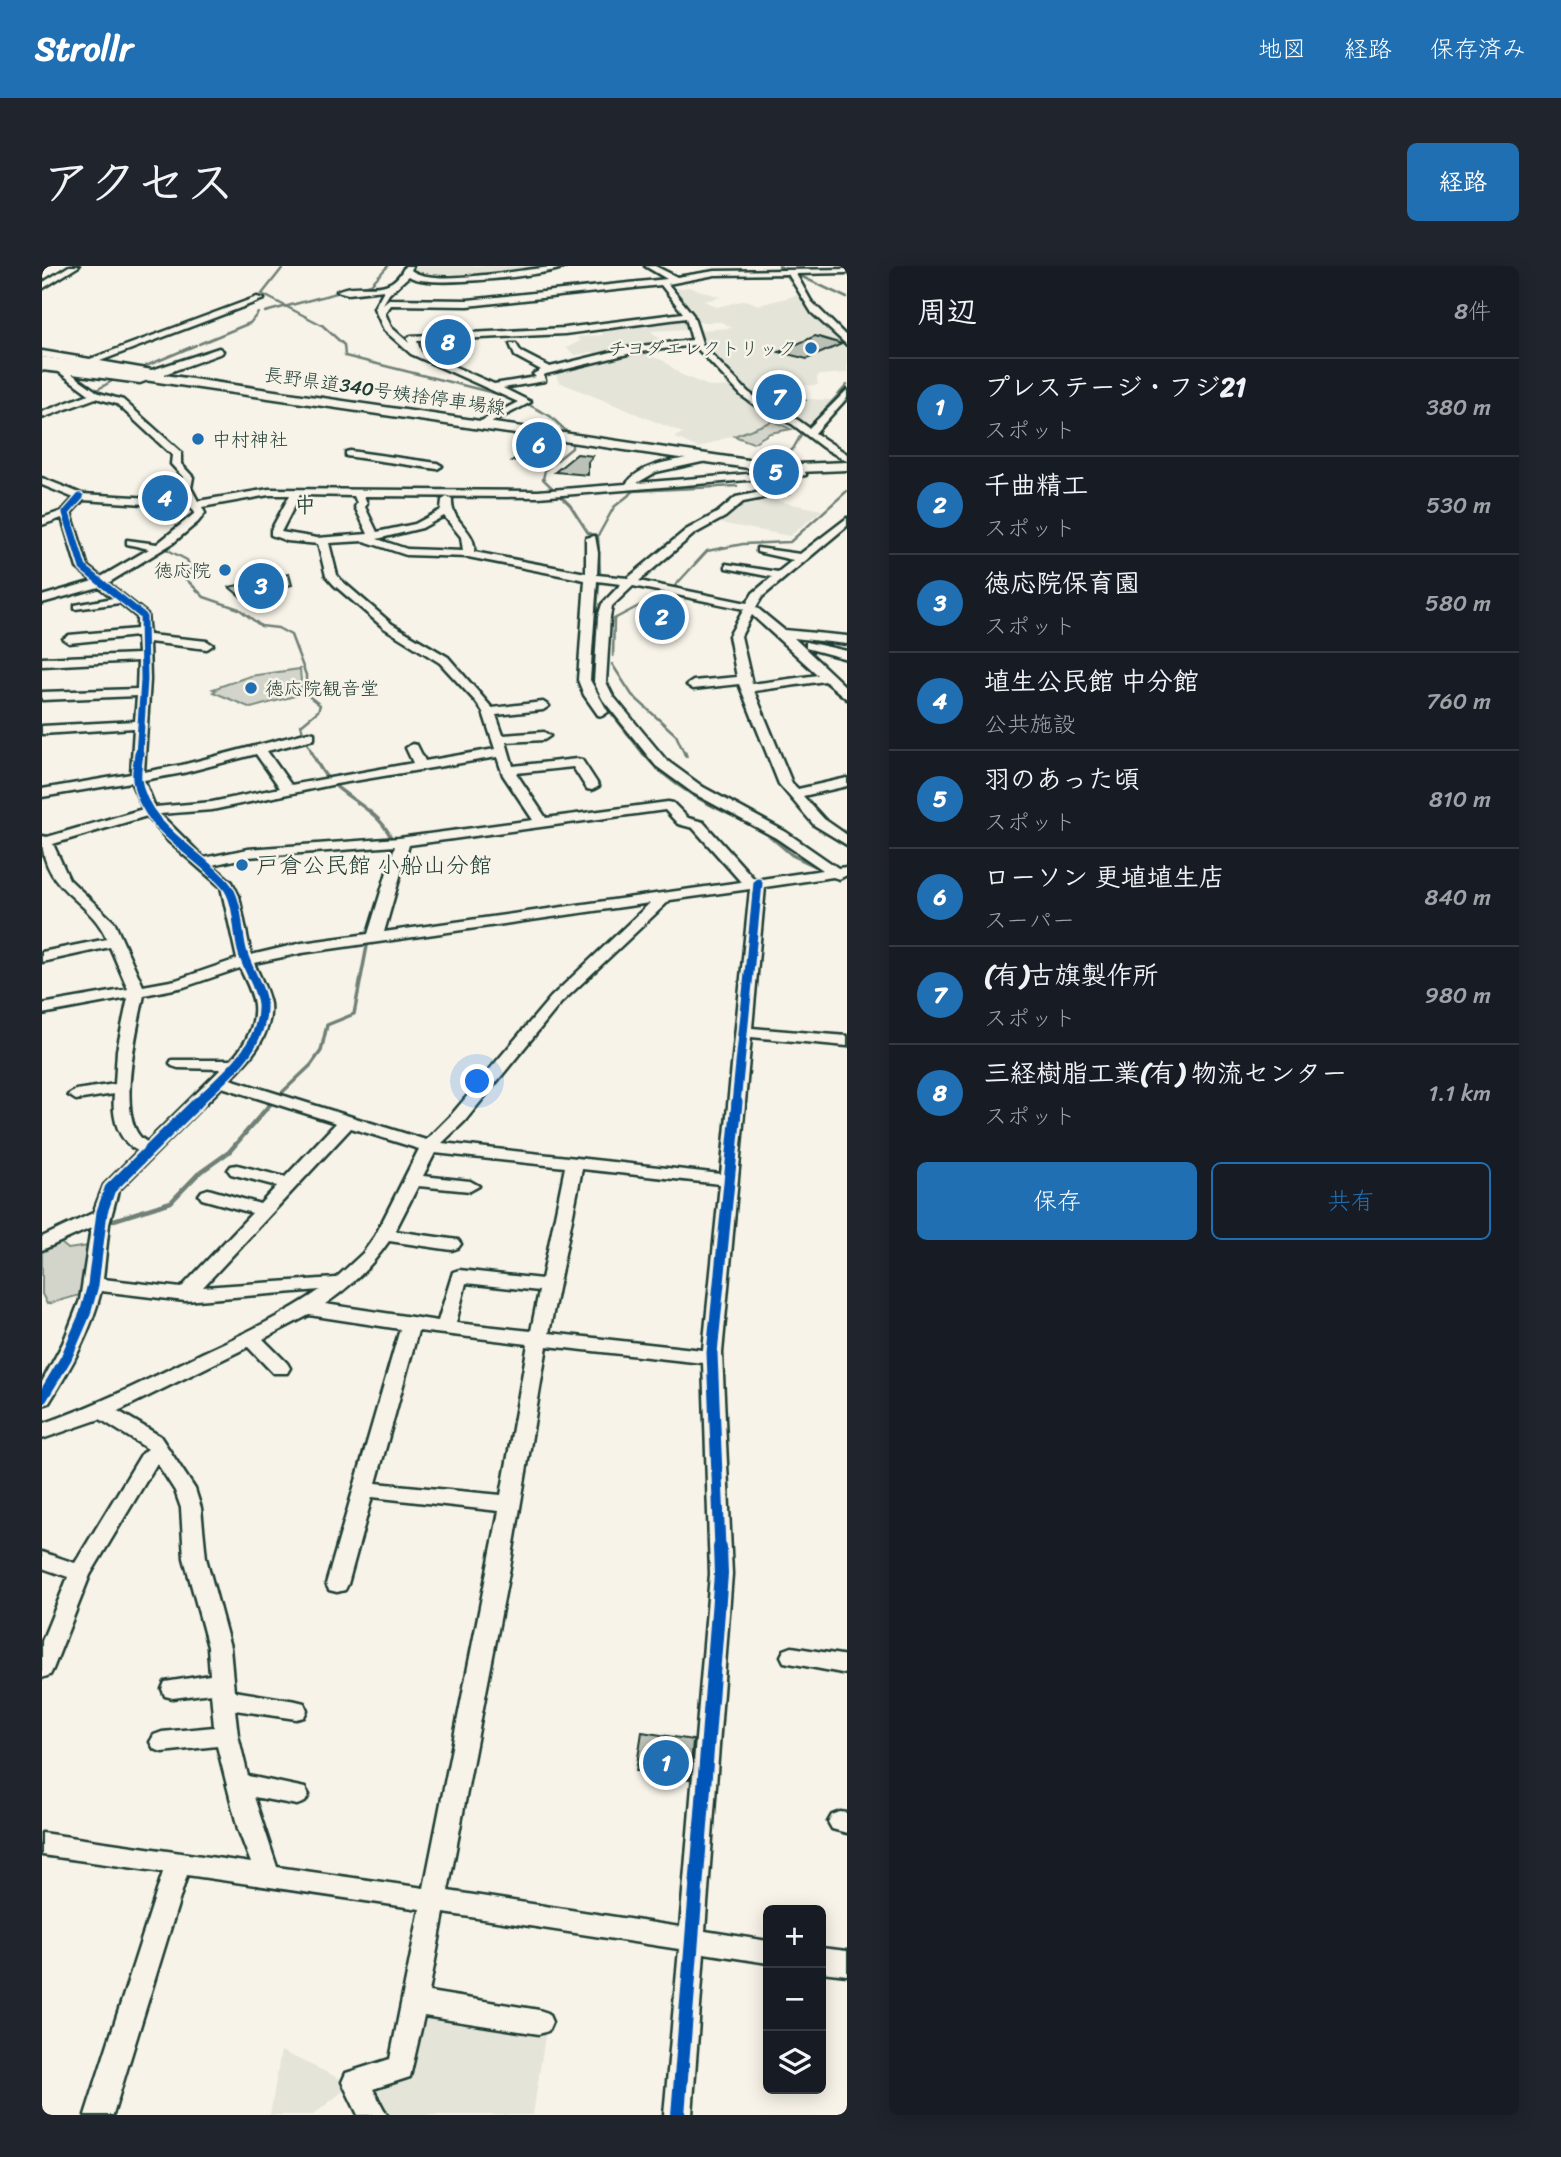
<!DOCTYPE html>
<html lang="ja">
<meta charset="utf-8">
<style>
:root{--surface:#171b24;--page:#20242c;--text:#f1f3f6;--muted:#9ea1a6;--line:#363941;--accent:#1f6fb2}
body{margin:0;font-family:Sriracha,"Klee One",sans-serif;background:var(--page);color:var(--text)}
.controls{position:absolute;right:21px;bottom:21px;display:grid;overflow:hidden;border-radius:10px;box-shadow:0 4px 18px #0003}
.controls button{width:63px;height:63px;display:grid;place-items:center;padding:0;border:0;border-bottom:2px solid var(--line);background:var(--surface);color:var(--text);font:35px sans-serif}
.you{position:absolute;left:436px;top:816px;width:24px;height:24px;margin:-18px;border:5px solid #fff;border-radius:50%;background:#1a73e8;box-shadow:0 0 0 10px #1a73e833}
.badge{display:grid;place-items:center;width:46px;height:46px;border-radius:50%;background:var(--accent);color:#fff;font-size:23px;font-weight:700}
.pin{position:absolute;translate:-50% -50%;border:4px solid #fff;box-shadow:0 2px 7px #0006}
.list{margin:0;padding:0;list-style:none}
h2{display:flex;justify-content:space-between;align-items:center;height:91px;margin:0;padding:0 28px;font-size:30px}
h2 small{font-size:23px;font-weight:400;color:var(--muted)}
.list li{display:grid;grid-template-columns:46px 1fr auto;gap:21px;align-items:center;box-sizing:border-box;height:98px;padding:0 28px;border-top:2px solid var(--line)}
.list b{display:block;font-size:26px;white-space:nowrap}
.list p{margin:0;font-size:23px;white-space:nowrap;color:var(--muted)}
.list em{font-size:23px;font-style:normal;color:var(--muted)}
.actions{display:flex;gap:14px;padding:21px 28px}
.actions a{flex:1;padding:16px 0;border:2px solid var(--accent);border-radius:10px;text-align:center;font-size:24px;color:var(--accent)}
.actions .main{background:var(--accent);color:#fff}
.icon{flex:none;width:38px;height:38px;fill:none;stroke:currentColor;stroke-width:2;stroke-linecap:round;stroke-linejoin:round}
.map{position:relative;flex:none;width:805px;height:1849px;overflow:hidden;border-radius:10px}
header{display:flex;align-items:center;gap:42px;box-sizing:border-box;height:98px;padding:0 35px;background:var(--accent);color:#fff}
header strong{font-size:33px}
nav{display:flex;gap:38px;margin-inline-start:auto;font-size:24px}
.intro{display:flex;align-items:center;justify-content:space-between;box-sizing:border-box;height:168px;padding:0 42px}
h1{margin:0;font-size:49px}
.button{padding:18px 32px;border-radius:10px;background:var(--accent);color:#fff;font-size:24px;font-weight:700}
main{display:flex;gap:42px;padding:0 42px}
aside{flex:1;background:var(--surface);border-radius:10px;box-shadow:0 4px 18px #0003}
.map>svg:first-child{display:block}
</style>
<header>
<strong>Strollr</strong>
<nav><a>地図</a><a>経路</a><a>保存済み</a></nav>
</header>
<div class="intro"><h1>アクセス</h1><a class="button">経路</a></div>
<main>
<div class="map">
<svg width="805" height="1849" viewBox="0 0 805 1849">
<rect width="100%" height="100%" fill="#f7f3e8"/>
<filter id="ink" filterUnits="userSpaceOnUse"><feTurbulence type="fractalNoise" baseFrequency=".0143" numOctaves="2"/><feDisplacementMap in="SourceGraphic" scale="14" xChannelSelector="R" yChannelSelector="G"/><feConvolveMatrix kernelMatrix="1 2 1 2 8 2 1 2 1" color-interpolation-filters="sRGB"/></filter>
<g filter="url(#ink)">
<path fill="#e5e4d9" d="M374 0H515L427 13 377 11 372 6Z
M647 21 679 31 662 35 675 41 704 34 717 39 756 29 775 53 805 79V107L777 109 775 112 776 119 754 120 764 133 790 134 767 158 735 145 708 129 661 80 656 64 690 62 679 56H653L647 42 631 23Z
M643 51 647 63 609 65 618 73 614 74 618 79 562 90 550 86 533 89 524 82 538 75 535 71 561 69 558 62Z
M593 84 622 95 638 108 669 121 690 120 712 139 740 151 656 182 632 171 641 167 517 116 512 105Z
M715 231 780 244 748 270 673 256Z
M384 1742 504 1764 491 1849H339L326 1824 370 1809Z
M239 1785 303 1815 308 1824 300 1826 271 1849H228Z"/>
<path fill="#d3d5ca" stroke="#79897f" stroke-width="2" d="M731 155 749 163 728 167 711 177 692 170Z
M258 403 260 428 209 442 171 426 174 424 171 423 208 410Z
M19 977 26 983 47 980 38 1029 5 1038 0 1028V986Z"/>
<g fill="none" stroke-linecap="round" stroke-linejoin="round">
<path stroke="#6f8077" stroke-width="2.5" d="M242 0 220 28 280 59 302 79 303 90 460 129
M737 0 805 32
M314 22 329 18 346 0
M223 46 302 25
M157 78 208 57 216 47
M104 100 154 79
M53 125 75 112
M489 140 508 150 527 168
M767 161 805 119
M530 176V182L503 204 501 213 528 239 546 267 556 270
M136 185 140 188 138 198 151 211
M735 197 751 183 760 167
M136 272 153 259
M128 277 124 283 145 294 149 303 140 309 162 331 197 343 219 360 236 362 249 369 264 409V428L278 439 276 445 259 459 262 470
M571 390 572 353 631 322 665 285 701 278 748 276 805 225
M570 398 590 429 634 469 643 489
M551 421 550 399 558 307 556 270 572 241 592 225 695 220
M559 434 602 489
M264 474 271 489"/>
<path stroke="#6f8077" stroke-width="3.5" d="M270 487C275 497 280 507 288 515 310 537 343 547 352 580L332 650
M601 487C627 519 668 540 705 556
M643 487 644 490
M722 565 750 589 773 600
M228 838 269 799 279 785 285 759 312 748 326 675"/>
<path stroke="#6f8077" stroke-width="4.5" d="M72 954 129 936 156 908 187 886 230 836"/>
</g>
<path fill="#bbc1b6" stroke="#1f3d34" stroke-width="2" d="M773 70 800 78 765 93 737 86Z
M750 120 763 134 740 135 728 122Z
M491 175 508 178V195H470Z
M535 188 551 190 546 196V209L513 206Z
M247 308 250 319 199 331 187 321Z
M605 344 634 345 635 368 606 367Z
M600 1466 651 1474 648 1513 594 1505Z"/>
<g fill="none" stroke-linecap="round" stroke-linejoin="round">
<defs>
<path id="minor" d="M27 0H37L0 23V17Z
M363 0H371L369 4C391 23 492 0 525 0 507 10 381 23 367 10L347 28 341 38 347 33 426 34 625 13 603 0H613L635 11 673 5 805 3V7L754 8 769 35 805 71V79L770 47 746 8 673 9 626 18 651 49 661 80 706 126 730 143 756 154 767 162 805 124V132L773 167 805 188V195L780 181 750 158 724 147 700 130 652 79 590 87 504 108 502 109 503 115 461 122 489 136 441 161H435V157L476 136 369 88 342 64 332 42 342 24 306 28 295 25C319 13 347 34 363 0ZM619 19 641 47 523 62 369 70 365 73 367 77 349 61 343 47 349 39 426 40ZM644 52 650 74 590 81 508 101 479 86 474 78H468L473 90 499 104 491 108 494 111 452 118 379 86 375 75 523 68Z
M215 31 222 33 58 95 110 104 177 82 181 85 180 87 98 117 30 108 57 127 81 134 139 186V198L151 211 149 222 156 235 227 223 496 225 584 218C601 195 639 194 665 189L669 190V194L614 206 595 217 753 204V200H761L764 209 741 212 746 227 701 236 683 251 652 268 597 315 705 337 711 327 730 311 684 302V298L736 306 751 294 715 286V282L758 288 805 252V260L720 331 714 341 742 364 805 370V378L752 372 805 422V433L783 415 712 425 750 517 756 523 805 512V520L761 530 782 553 805 569V579L772 559 737 518 697 418 651 423 645 419 651 415 695 411 687 370 702 343 591 320 570 340 568 351 564 416 571 430 624 494 661 521 744 566 796 602 805 601V609L797 613 791 611 723 621 710 762 805 770V780L709 771 680 1087 690 1308 663 1665 726 1675V1697L662 1687 650 1849H622L637 1683 402 1647 387 1726 497 1744 506 1747 510 1756 506 1765 497 1768 382 1750 368 1811 331 1823 345 1849H316L300 1816 304 1807 348 1793 378 1643 145 1609 71 1849H43L121 1606 0 1589V1567L209 1597 196 1563 175 1480 120 1486 112 1483 108 1476 112 1469 120 1466 172 1461 169 1427 131 1432 123 1430 120 1423 123 1416 168 1409 166 1381 142 1292 139 1242 133 1225 115 1197 48 1309 11 1403 8 1409 0 1412V1375L26 1311 0 1302V1286L33 1297 100 1187 106 1183 58 1153 0 1173V1158C55 1139 106 1114 158 1088 199 1069 241 1050 278 1024L143 1035 59 1025C49 1066 29 1102 7 1137L0 1139V1116L21 1077 38 1034 49 962 0 984V971L51 947 62 919 96 885C75 875 70 850 72 828L34 834 26 829 34 824 73 818 75 784 86 732 0 748V738L86 723 68 681 0 696V686L65 673C46 630 0 626 0 570L5 571 101 543 89 516 0 531V523L89 508 92 462 0 468V460L93 455 95 430 0 434V426L95 423 96 395 0 400V392L96 388 95 370 27 377 21 373 27 369 95 363V351L78 337 33 343V339L71 332 57 321 0 337V330L51 315 35 302 20 252 0 259V252L20 245 32 232 0 219V212L40 228 146 234 139 222 141 211 129 198 130 189 75 138 54 132 0 152V146L47 128 17 106 0 104V98L97 111 102 108 0 91V85L48 93ZM731 212 734 223 694 231 675 247 644 264 586 312 555 309 556 287 553 270 544 272V307L432 286C435 264 408 256 410 234L405 231 400 234 399 244 373 258 335 266 323 241 325 237 322 230 496 231ZM227 229H248L229 264V269L245 275 276 278 284 310 292 319 342 362 398 397 434 436 441 446 453 483 383 495 375 479 370 478 364 482 371 497 249 519 225 485 272 473V467L267 466 140 499 102 506 108 414 107 376 165 383 171 379 165 375 107 369 105 348 66 317 131 277 156 256 163 247 160 241ZM258 229 312 230 315 237 313 241 326 268 275 272 239 266ZM41 234 149 241 153 247 115 278 85 274V278L107 283 59 311 46 301 29 247ZM402 250 419 271 421 285 365 283 335 273 380 262ZM322 275 364 289 426 291 543 314 536 414 542 429 556 449 560 450 566 446 548 414 555 315 579 318 560 338 556 351 552 416 561 434 614 500 651 527 734 572 781 604 713 614 661 556 646 552 631 537 626 536 504 552 474 507 531 501 545 523 550 524 557 520 540 494 535 493 471 500 464 476 502 474 508 470 502 466 461 469 454 449 501 444 507 440 501 436 450 442 406 391 350 358 300 315 295 309 287 277ZM710 349 776 409 710 418 699 370ZM214 488 238 522 170 536 113 541 102 514 141 507ZM455 491 461 509 491 554 357 572 206 583 162 592 118 548 170 544 294 518ZM623 544 636 558 651 562 699 616 342 666 367 579ZM105 550 126 575 179 621 195 693 134 714 101 720 72 656 27 613 11 578ZM353 580 326 668 260 677 209 689 197 630 190 616 170 599 206 591ZM708 623 679 908 400 877 422 856 519 737 628 634ZM608 637 509 731 410 848 384 874 188 813C208 793 231 769 228 738 226 725 217 709 212 697L260 687ZM198 702C203 713 211 727 212 739 214 759 203 780 189 794H130L128 797 130 800 136 802 179 803 105 876C71 859 96 760 102 729L142 721ZM180 821 294 857 243 911 195 899 189 900 186 904 189 908 235 920 218 938 166 923 160 925 157 929 160 933 210 947 139 1022 61 1013 67 958 76 925ZM309 862 377 883 333 970 321 987 294 1012 161 1021ZM393 887 523 901 500 1013 417 1004 411 1006 396 1055 283 1038C308 1021 329 1001 347 975L410 984 416 982 419 978 416 974 353 965 376 920 428 925 437 920 428 915 381 910ZM540 903 678 918 661 1084 507 1067ZM424 1017 497 1025 489 1065 414 1057ZM267 1049 358 1063 284 1318 287 1324 295 1326 303 1324 306 1318 330 1231 457 1245 382 1622 235 1601 212 1531 255 1539 263 1536 267 1529 263 1522 206 1510 196 1469 193 1444 254 1453 262 1451 265 1444 262 1437 254 1435 192 1425 188 1381 164 1292 159 1242 153 1223 118 1170 76 1145 206 1081 231 1107H245L248 1102 245 1097 221 1073ZM376 1065 486 1078 459 1229 334 1217ZM505 1080 661 1097 668 1308 638 1661 406 1625 469 1296Z
M308 185 395 197 400 200 395 203 304 190V186Z
M764 376 805 385V393L764 382Z
M750 1381 805 1390V1408L742 1396 739 1390 742 1384Z
M798 1546 805 1547V1567L790 1563 786 1556 790 1549Z
M779 1682 805 1685V1709L779 1706Z"/>
<path id="major" d="M0 91 706 194 757 198 805 196V204L757 206 706 202 0 99Z"/>
</defs>
<use href="#minor" stroke="#1f3d34" stroke-width="5"/>
<use href="#major" stroke="#1f3d34" stroke-width="5"/>
<use href="#minor" fill="#f7f3e8" fill-rule="evenodd"/>
<use href="#major" fill="#f7f3e8" fill-rule="evenodd"/>
<defs>
<path id="cycleway-far3" d="M38 231 24 247 41 302 101 350 102 414 97 489"/>
<path id="cycleway-far2" d="M97 487C96 495 94 505 95 514 102 562 154 585 183 618 197 633 195 665 200 684 204 702 219 721 220 739 222 782 181 811 154 838
M694 838 716 617"/>
<path id="cycleway-far1" d="M0 1132 24 1092 43 1048 51 1019 60 946 68 923 156 836
M678 1282 670 1087 695 836"/>
<path id="cycleway" d="M636 1849 679 1308 678 1281"/>
</defs>
<use href="#cycleway-far3" stroke="#f7f3e8" stroke-width="10"/>
<use href="#cycleway-far2" stroke="#f7f3e8" stroke-width="12"/>
<use href="#cycleway-far1" stroke="#f7f3e8" stroke-width="16"/>
<use href="#cycleway" stroke="#f7f3e8" stroke-width="18"/>
<use href="#cycleway-far3" stroke="#0057b8" stroke-width="7"/>
<use href="#cycleway-far2" stroke="#0057b8" stroke-width="9"/>
<use href="#cycleway-far1" stroke="#0057b8" stroke-width="11"/>
<use href="#cycleway" stroke="#0057b8" stroke-width="14"/>
</g>
</g>
<g fill="#1f6fb2" stroke="#f7f3e8" stroke-width="2.5">
<circle cx="769" cy="82" r="7"/>
<circle cx="156" cy="173" r="7"/>
<circle cx="183" cy="304" r="7"/>
<circle cx="209" cy="422" r="7"/>
<circle cx="200" cy="599" r="7"/>
</g>
<g text-anchor="middle" dominant-baseline="central" stroke-width="5" stroke-linejoin="round" paint-order="stroke">
<g font-size="19" fill="#1f3d34" stroke="#f7f3e8" text-anchor="end">
<text x="755" y="82">チヨダエレクトリック</text>
<text x="170" y="173" text-anchor="start">中村神社</text>
<text x="169" y="304">徳応院</text>
<text x="223" y="422" text-anchor="start">徳応院観音堂</text>
</g>
<g font-size="19" fill="#1f3d34" stroke="#f7f3e8">
<text transform="translate(343 125) rotate(8)">長野県道340号姨捨停車場線</text>
</g>
<g font-size="21" font-weight="bold" fill="#1f3d34" stroke="#f7f3e8">
<text x="263" y="239">中</text>
</g>
<g font-size="23" fill="#1f3d34" stroke="#f7f3e8" text-anchor="start">
<text x="214" y="599">戸倉公民館 小船山分館</text>
</g>
</g>
</svg>
<div class="controls">
<button>+</button>
<button>−</button>
<button><svg class="icon" aria-label="layers" viewBox="0 0 24 24"><path d="M12 4l9 5-9 5-9-5zM3 14l9 5 9-5"/></svg></button>
</div>
<div class="you"></div>
<div class="pin badge" style="left:624px;top:1497px">1</div>
<div class="pin badge" style="left:620px;top:351px">2</div>
<div class="pin badge" style="left:219px;top:320px">3</div>
<div class="pin badge" style="left:123px;top:232px">4</div>
<div class="pin badge" style="left:734px;top:206px">5</div>
<div class="pin badge" style="left:497px;top:179px">6</div>
<div class="pin badge" style="left:737px;top:131px">7</div>
<div class="pin badge" style="left:406px;top:76px">8</div>
</div>
<aside>
<h2>周辺<small>8件</small></h2>
<ul class="list">
<li><span class="badge">1</span><div><b>プレステージ・フジ21</b><p>スポット</p></div><em>380 m</em></li>
<li><span class="badge">2</span><div><b>千曲精工</b><p>スポット</p></div><em>530 m</em></li>
<li><span class="badge">3</span><div><b>徳応院保育園</b><p>スポット</p></div><em>580 m</em></li>
<li><span class="badge">4</span><div><b>埴生公民館 中分館</b><p>公共施設</p></div><em>760 m</em></li>
<li><span class="badge">5</span><div><b>羽のあった頃</b><p>スポット</p></div><em>810 m</em></li>
<li><span class="badge">6</span><div><b>ローソン 更埴埴生店</b><p>スーパー</p></div><em>840 m</em></li>
<li><span class="badge">7</span><div><b>(有)古旗製作所</b><p>スポット</p></div><em>980 m</em></li>
<li><span class="badge">8</span><div><b>三経樹脂工業(有) 物流センター</b><p>スポット</p></div><em>1.1 km</em></li>
</ul>
<div class="actions"><a class="main">保存</a><a>共有</a></div>
</aside>
</main>
